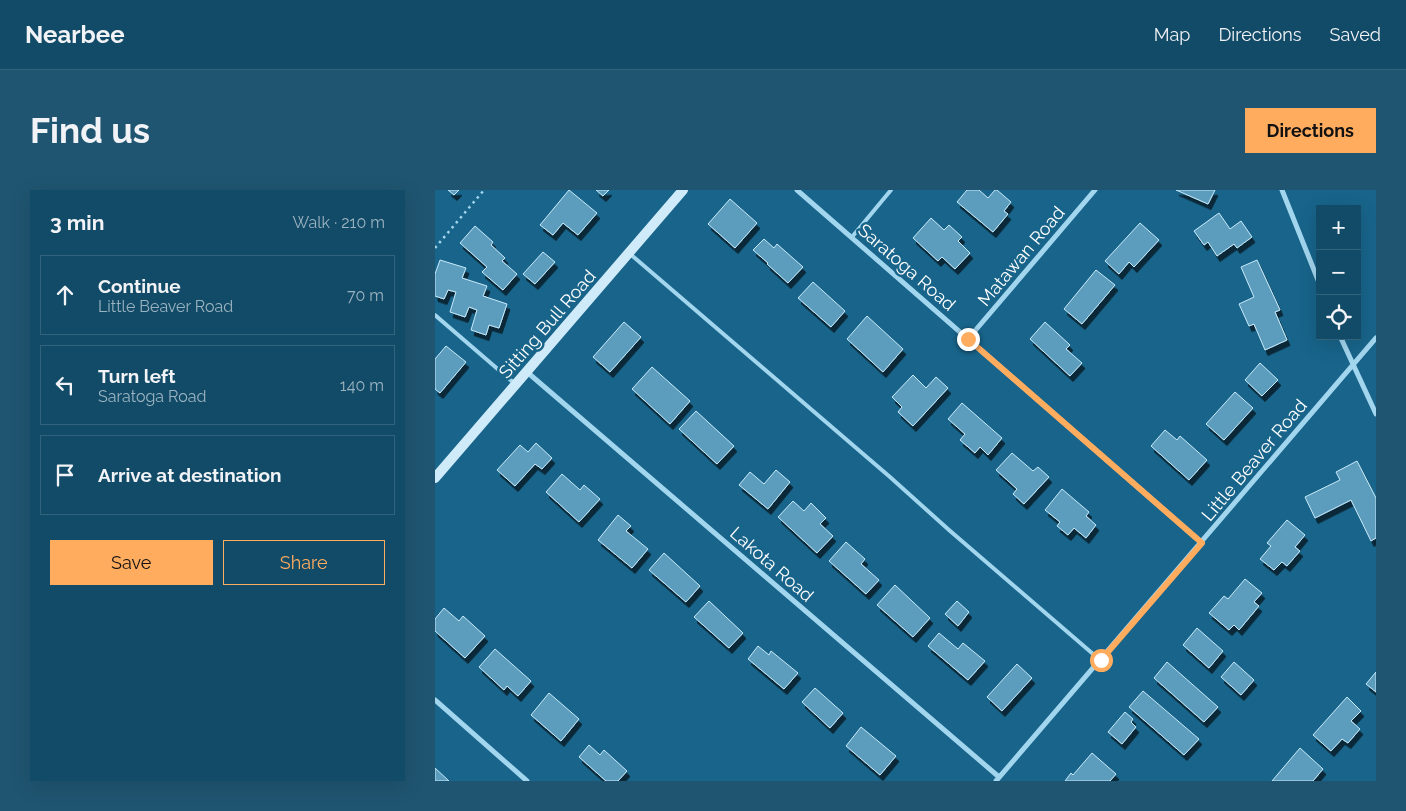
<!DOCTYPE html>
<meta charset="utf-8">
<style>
:root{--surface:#124b68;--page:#1f5571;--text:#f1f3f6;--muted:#9cb3c0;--line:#31637c;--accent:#ffac5f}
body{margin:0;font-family:Raleway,sans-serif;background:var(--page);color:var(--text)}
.controls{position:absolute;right:15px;top:15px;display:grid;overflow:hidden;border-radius:0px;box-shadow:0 5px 20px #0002}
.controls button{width:45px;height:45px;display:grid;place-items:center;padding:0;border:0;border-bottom:1px solid var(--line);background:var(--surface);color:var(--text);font:25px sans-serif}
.stop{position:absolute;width:15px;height:15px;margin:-11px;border:4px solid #ffac5f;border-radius:50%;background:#fff}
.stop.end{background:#ffac5f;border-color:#fff;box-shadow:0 1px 5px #0008}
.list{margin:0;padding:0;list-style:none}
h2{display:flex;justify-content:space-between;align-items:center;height:65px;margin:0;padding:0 20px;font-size:21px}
h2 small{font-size:16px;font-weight:400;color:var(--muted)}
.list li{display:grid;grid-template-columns:32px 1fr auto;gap:15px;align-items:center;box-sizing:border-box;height:80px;margin:0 10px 10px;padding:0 10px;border:1px solid var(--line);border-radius:0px}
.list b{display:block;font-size:19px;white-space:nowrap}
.list p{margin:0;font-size:16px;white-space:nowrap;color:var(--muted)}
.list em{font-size:16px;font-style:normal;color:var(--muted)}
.actions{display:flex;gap:10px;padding:15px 20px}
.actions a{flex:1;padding:11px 0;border:1px solid var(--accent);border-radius:0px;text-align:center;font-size:18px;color:var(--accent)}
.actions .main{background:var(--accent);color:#111}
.icon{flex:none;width:28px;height:28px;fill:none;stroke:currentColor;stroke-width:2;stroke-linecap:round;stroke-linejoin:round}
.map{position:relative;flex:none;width:941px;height:591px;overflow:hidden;border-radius:0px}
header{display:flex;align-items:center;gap:30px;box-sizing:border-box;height:70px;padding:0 25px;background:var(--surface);border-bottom:1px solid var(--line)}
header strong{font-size:24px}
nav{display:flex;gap:28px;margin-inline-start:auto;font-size:18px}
.intro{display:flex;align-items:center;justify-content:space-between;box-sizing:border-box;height:120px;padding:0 30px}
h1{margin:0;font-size:35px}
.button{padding:12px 22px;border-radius:0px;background:var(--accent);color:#111;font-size:18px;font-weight:700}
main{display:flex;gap:30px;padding:0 30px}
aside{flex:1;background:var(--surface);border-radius:0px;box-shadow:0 5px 20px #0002}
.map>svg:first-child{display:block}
</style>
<header>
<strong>Nearbee</strong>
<nav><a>Map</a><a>Directions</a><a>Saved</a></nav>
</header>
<div class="intro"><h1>Find us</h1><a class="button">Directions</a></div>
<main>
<aside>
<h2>3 min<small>Walk · 210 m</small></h2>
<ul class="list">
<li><svg class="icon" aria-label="ahead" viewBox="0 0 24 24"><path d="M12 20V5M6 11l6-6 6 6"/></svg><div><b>Continue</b><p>Little Beaver Road</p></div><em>70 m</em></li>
<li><svg class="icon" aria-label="left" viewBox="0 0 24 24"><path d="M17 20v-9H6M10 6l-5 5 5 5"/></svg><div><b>Turn left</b><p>Saratoga Road</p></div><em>140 m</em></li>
<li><svg class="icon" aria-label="arrive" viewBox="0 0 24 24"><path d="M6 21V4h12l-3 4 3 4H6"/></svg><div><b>Arrive at destination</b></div></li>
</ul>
<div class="actions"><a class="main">Save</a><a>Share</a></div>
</aside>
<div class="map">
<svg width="941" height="591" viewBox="0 0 941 591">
<defs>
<filter id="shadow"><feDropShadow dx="3" dy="5.5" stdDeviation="0" flood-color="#0009"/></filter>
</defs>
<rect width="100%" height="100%" fill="#18648a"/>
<path fill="#5b9dbe" stroke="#c8eafa" filter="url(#shadow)" d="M13 0H24L19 5Z
M134 0 162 23 143 45 128 33 118 45 105 35Z
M161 0H174L168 6Z
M532 0H544L553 8 560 0H562L576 12 569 21 573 24 558 42 522 12Z
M741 0H780L773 14Z
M295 9 322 33 300 58 273 34Z
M784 23 795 39 806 31 817 47 802 58 799 54 782 66 773 52 769 55 759 41Z
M496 28 509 40 514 35 527 47 523 51 535 63 520 79 507 67 503 71 478 48Z
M705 33 724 50 699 77 694 72 684 84 670 71Z
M40 36 58 52 56 55 70 68 67 71 82 84 68 100 47 82 52 77 25 53Z
M329 49 339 58 342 54 368 77 353 93 332 74 333 73 318 60Z
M108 62 120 72 100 94 88 84Z
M5 70 31 78 27 88 52 96 48 106 72 114 64 138 54 135 51 145 36 140 42 120 34 117 30 127 15 122 21 102 13 100 9 109 0 106V84Z
M822 70 845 120 840 122 852 150 830 160 819 134 814 136 804 114 819 107 806 77Z
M661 80 680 95 647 134 629 119Z
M378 92 410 121 396 137 363 108Z
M432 126 468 159 448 182 412 149Z
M189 132 206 147 175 182 158 167Z
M610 132 635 155 631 159 647 173 635 186 595 149Z
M11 156 31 172 5 203 0 199V169Z
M825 173 843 190 827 206 810 190Z
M217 177 255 211 235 234 197 199Z
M478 185 491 198 501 187 513 198 478 236 463 222 467 217 457 207Z
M800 202 818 218 789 250 771 234Z
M527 213 567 248 553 265 545 257 540 263 525 250 530 244 513 229Z
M261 221 299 256 282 274 244 239Z
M730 240 742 250 745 246 772 270 754 290 716 256Z
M101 253 117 268 107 279 100 274 80 296 62 280 85 255 93 262Z
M577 263 598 281 603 277 614 287 589 314 578 304 582 299 561 280Z
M922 271 941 308V348L936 351 916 310 880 328 870 307 905 290 901 282Z
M341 280 355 292 333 319 304 295 315 282 329 294Z
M127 284 145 300 149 295 165 309 144 332 111 302Z
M627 299 654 322 651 326 661 335 651 348 639 338 633 345 622 336 625 332 610 320Z
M358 311 369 321 376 313 391 328 385 334 398 346 382 363 343 327Z
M183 325 196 336 191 341 213 359 197 378 163 350Z
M852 330 870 345 860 357 865 361 852 376 847 372 839 380 825 369 836 356 832 353Z
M411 352 430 369 426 374 444 390 431 404 394 371Z
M229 363 265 396 251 412 214 380Z
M810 389 827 403 819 412 824 416 804 440 799 435 794 440 774 423 789 406 793 409Z
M460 395 495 428 478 447 442 415Z
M274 411 308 443 294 458 259 427Z
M522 411 534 422 523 436 510 424Z
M9 418 24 431 28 426 50 446 30 468 0 441V429Z
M762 438 788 461 774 478 748 455Z
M504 443 523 459 528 453 550 471 533 490 493 456Z
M323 456 334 465 336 461 363 483 349 499 313 469Z
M60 459 96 491 83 506 72 496 69 500 44 477Z
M732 472 783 517 769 532 719 488Z
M799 472 819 490 806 505 786 487Z
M582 474 597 488 567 521 552 507Z
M941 482V502L931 494Z
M380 498 408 523 395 538 367 512Z
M708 501 764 549 749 565 694 517Z
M114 503 144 529 126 551 96 525Z
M912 507 926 521 916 531 925 539 913 553 907 549 896 561 878 545Z
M690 522 698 529 696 532 701 537 687 554 673 542Z
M426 537 461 566 445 585 411 556Z
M154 555 165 565 169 560 192 581 183 591H171L144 567Z
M865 558 888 579 878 591H837Z
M657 563 681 584 675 591H630L636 583 638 585Z
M0 578 14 591H0Z"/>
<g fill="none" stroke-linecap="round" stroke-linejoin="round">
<path stroke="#a2d5ee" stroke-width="2.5" stroke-dasharray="2.5 4" stroke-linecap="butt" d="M0 58 49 0"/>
<path stroke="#a2d5ee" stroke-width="4" d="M417 47 456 0
M194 63 455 287 514 340 665 470
M0 125 79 193"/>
<path stroke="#a2d5ee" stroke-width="5" d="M362 0 767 353
M847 0 885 95
M905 146 941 224
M533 149 660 0
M92 182 564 587
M0 510 92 591
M561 591 941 148"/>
<path stroke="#cfebfa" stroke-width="10" d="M0 288 248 0"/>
</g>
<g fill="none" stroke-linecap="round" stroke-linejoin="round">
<path stroke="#ffac5f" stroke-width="6" d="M533 149 767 353 666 470"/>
</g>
<g text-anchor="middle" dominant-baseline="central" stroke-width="5" stroke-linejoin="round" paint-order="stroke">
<g font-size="18" fill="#fff" stroke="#18648a">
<text transform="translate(586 66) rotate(-50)">Matawan Road</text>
<text transform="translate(472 77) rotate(41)">Saratoga Road</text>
<text transform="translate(112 134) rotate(-49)">Sitting Bull Road</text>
<text transform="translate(819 270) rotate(-50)">Little Beaver Road</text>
<text transform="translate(337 374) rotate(41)">Lakota Road</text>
</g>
</g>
</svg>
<div class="controls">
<button>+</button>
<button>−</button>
<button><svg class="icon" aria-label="locate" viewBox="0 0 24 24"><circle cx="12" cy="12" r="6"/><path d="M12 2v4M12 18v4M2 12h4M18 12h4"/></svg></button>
</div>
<div class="stop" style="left:666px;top:470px"></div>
<div class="stop end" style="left:533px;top:149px"></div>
</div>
</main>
